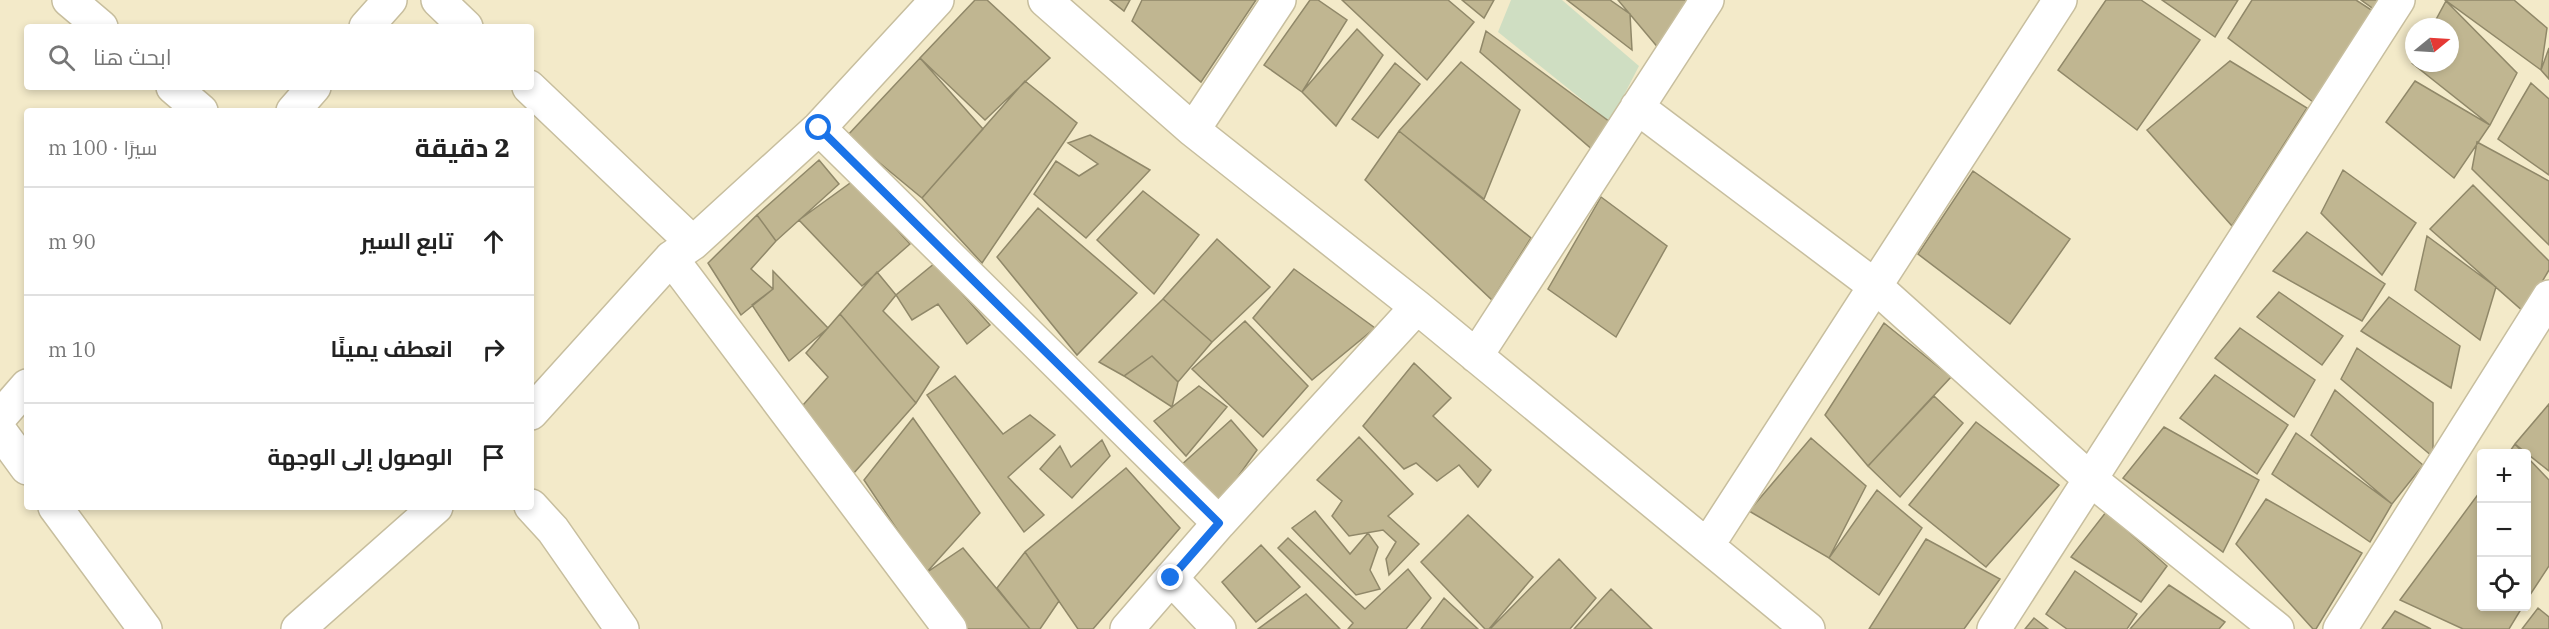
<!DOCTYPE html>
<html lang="ar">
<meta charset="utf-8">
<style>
:root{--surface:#fff;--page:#f2f2f2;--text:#222;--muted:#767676;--line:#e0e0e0}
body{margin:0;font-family:"IBM Plex Serif",Cairo,serif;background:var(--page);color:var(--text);direction:rtl}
.controls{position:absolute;right:18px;bottom:18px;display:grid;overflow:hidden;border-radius:6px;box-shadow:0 3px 9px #0003}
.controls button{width:54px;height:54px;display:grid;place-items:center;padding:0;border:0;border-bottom:2px solid var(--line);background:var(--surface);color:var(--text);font:30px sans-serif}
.compass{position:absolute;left:2405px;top:18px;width:54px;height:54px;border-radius:50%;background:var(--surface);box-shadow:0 3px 9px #0003;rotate:72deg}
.stop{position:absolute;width:18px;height:18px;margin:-14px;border:4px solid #1a73e8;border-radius:50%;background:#fff}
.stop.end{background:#1a73e8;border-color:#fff;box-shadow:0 2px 6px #0008}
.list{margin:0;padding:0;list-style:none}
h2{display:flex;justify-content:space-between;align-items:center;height:78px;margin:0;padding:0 24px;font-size:26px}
h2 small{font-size:20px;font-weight:400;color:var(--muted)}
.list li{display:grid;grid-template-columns:39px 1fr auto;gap:18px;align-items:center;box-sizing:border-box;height:108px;padding:0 24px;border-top:2px solid var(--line)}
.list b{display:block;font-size:22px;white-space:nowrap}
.list em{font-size:20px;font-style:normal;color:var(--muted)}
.icon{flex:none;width:33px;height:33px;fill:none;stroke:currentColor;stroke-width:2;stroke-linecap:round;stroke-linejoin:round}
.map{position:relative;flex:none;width:2549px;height:629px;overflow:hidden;direction:ltr}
.search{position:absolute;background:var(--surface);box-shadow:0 3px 9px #0003;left:24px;top:24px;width:510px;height:66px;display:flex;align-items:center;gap:15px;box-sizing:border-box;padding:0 21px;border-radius:6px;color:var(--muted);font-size:22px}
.panel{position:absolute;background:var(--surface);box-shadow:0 3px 9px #0003;left:24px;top:108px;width:510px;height:402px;border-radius:6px;direction:rtl}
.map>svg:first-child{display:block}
</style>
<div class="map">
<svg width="2549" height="629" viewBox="0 0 2549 629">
<rect width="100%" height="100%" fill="#f3eac9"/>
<path fill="#cfdec2" d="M1511 0H1562L1639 66 1610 122 1498 32Z"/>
<path fill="#c0b691" stroke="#908869" stroke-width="1.5" d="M975 0H987L1050 58 985 120 920 58Z
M1110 0H1130L1124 11Z
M1142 0H1256L1201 82 1132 21Z
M1310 0H1318L1347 20 1302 92 1264 65Z
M1342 0H1448L1474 22 1427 80Z
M1462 0H1494L1484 18Z
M1567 0H1610L1630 14 1632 50Z
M1618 0H1686L1692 4 1660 50Z
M2106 0H2141L2200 40 2137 130 2058 70Z
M2162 0H2238L2215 37Z
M2252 0H2356L2376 13 2313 102 2228 38Z
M2361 0H2384L2375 10Z
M2445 0H2514L2547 28 2541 70Z
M2446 1 2517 73 2490 125 2413 64 2450 63V27H2432Z
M1357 29 1383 55 1336 126 1302 92Z
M1486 31 1610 122 1594 151 1480 52Z
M2549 48V79L2541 70Z
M920 58 983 129 922 198 847 136Z
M2230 61 2307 108 2232 226 2147 130Z
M1461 62 1520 110 1484 199 1399 131Z
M1395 63 1420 84 1378 138 1352 119Z
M1025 81 1077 123 982 263 922 198Z
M2415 81 2490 125 2454 178 2386 122Z
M2531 83 2549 99V175L2498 139Z
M1399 131 1531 238 1492 300 1365 180Z
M1090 135 1150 170 1086 238 1034 194 1056 161 1079 176 1098 164 1068 143Z
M2477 142 2549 181V245L2472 169Z
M819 160 839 184 776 241 757 215Z
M2343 170 2416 223 2382 275 2321 213Z
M1973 171 2070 239 2010 324 1918 254Z
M853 181 910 244 862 286 799 220Z
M2473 185 2549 261V270L2524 312 2430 229Z
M1143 191 1199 235 1154 294 1097 240Z
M1601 197 1667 246 1616 337 1548 289Z
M1038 208 1137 293 1077 355 997 257Z
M757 215 776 241 751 269 773 289 741 315 708 263Z
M2307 232 2385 284 2362 321 2273 271Z
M2427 236 2496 287 2480 340 2415 290Z
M1217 239 1270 287 1212 342 1163 299Z
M935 263 990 325 967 344 938 304 912 320 896 295Z
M1294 269 1375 328 1312 380 1253 318Z
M773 271 828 328 789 361 752 305 773 289Z
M877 272 896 295 883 311 939 367 916 403 840 314Z
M2279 292 2343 336 2322 365 2257 317Z
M2389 297 2460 346 2451 388 2361 331Z
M1163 299 1212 342 1178 382 1152 356 1124 376 1099 362Z
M840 314 916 403 853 474 803 405 828 377 806 353Z
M1245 321 1308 386 1263 437 1192 369Z
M1884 323 1951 377 1868 466 1825 415Z
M2240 328 2315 380 2294 417 2215 358Z
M2357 348 2433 403V457L2341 379Z
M1152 356 1178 382 1172 407 1124 376Z
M1414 363 1451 398 1433 416 1491 470 1478 487 1459 465 1437 481 1416 463 1404 469 1363 426Z
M2215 375 2288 425 2257 474 2180 418Z
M955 376 1003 434 1030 415 1055 435 1008 477 1044 515 1024 532 927 395Z
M1199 386 1227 407 1186 456 1154 421Z
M2335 390 2423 465 2392 504 2311 435Z
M1934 396 1963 423 1900 497 1868 466Z
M2549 404V471L2515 444Z
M913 418 980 513 926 573 864 480Z
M1231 420 1257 450 1220 502 1179 467Z
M1976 422 2059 485 1986 567 1909 505Z
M2164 427 2259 480 2223 552 2123 478Z
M2296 433 2392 504 2370 542 2272 474Z
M1359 437 1413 494 1388 516 1419 544 1389 575 1386 559 1396 542 1383 530 1349 536 1332 516 1342 501 1317 480Z
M1811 438 1866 486 1829 558 1749 511Z
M1102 440 1110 456 1072 498 1040 469 1060 446 1071 467Z
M2515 444 2524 454H2508Z
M2526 456 2549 480V566L2526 601Z
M1126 468 1180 528 1093 629H1078L1025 552Z
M2482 489V606H2523L2509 629H2463L2400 600Z
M1877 490 1922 528 1879 595 1829 558Z
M2266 499 2362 553 2316 629H2313L2236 544Z
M1315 511 1350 554 1368 533 1378 547 1370 570 1380 589 1356 595 1292 528Z
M2106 512 2167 566 2141 602 2071 557Z
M1468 515 1533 577 1489 629H1485L1421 562Z
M1288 538 1365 609 1408 569 1431 598 1406 629H1348L1353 623 1278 548Z
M1926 539 2000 579 1964 629H1869Z
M1261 545 1300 587 1256 622 1222 582Z
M963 548 1030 629H967L926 573Z
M1025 552 1059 601 1040 629H1030L997 588Z
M1559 559 1596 598 1570 629H1490Z
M2075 571 2137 614 2127 629H2067L2046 614Z
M2169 585 2225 622 2219 629H2130Z
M1611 589 1652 629H1574Z
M1306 594 1340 629H1258Z
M1444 598 1478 629H1421Z
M2538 608 2549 617V629H2522Z
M2395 611 2431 629H2382Z
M2034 618 2048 629H2025Z"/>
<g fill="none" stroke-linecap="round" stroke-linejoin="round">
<defs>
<path id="street" d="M69 0 101 27
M438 0 466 27
M1045 0 1193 130 1417 307 1808 629
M366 27 390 0
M173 87 201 111
M529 87 693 243
M1637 107 1875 286 2090 479 2277 629
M293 111 314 87
M819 128 1219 523
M1193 130 1279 0
M671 258 950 629
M1476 356 1707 0
M531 413 671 258 693 243 819 128 937 0
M0 417 27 386
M0 431 27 468
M531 506 553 530 622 629
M55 507 145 629
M1707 546 2060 0
M1171 578 1219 629
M298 629 436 507
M1127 629 1219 523 1417 307
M1994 629 2398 0
M2340 629 2549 297"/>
</defs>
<use href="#street" stroke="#c7be9e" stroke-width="36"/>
<use href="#street" stroke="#fff" stroke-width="33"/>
</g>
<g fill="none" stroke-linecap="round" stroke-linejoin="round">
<path stroke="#1a73e8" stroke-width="8" d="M819 128 1219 523 1171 578"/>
</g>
</svg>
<div class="controls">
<button>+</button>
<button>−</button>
<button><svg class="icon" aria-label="locate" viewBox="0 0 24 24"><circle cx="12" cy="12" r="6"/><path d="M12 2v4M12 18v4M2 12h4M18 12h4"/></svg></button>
</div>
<svg class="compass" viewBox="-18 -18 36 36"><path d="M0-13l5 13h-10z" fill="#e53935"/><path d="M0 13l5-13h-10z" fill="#767676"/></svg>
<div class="stop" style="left:819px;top:128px"></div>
<div class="stop end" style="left:1171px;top:578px"></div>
<div class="search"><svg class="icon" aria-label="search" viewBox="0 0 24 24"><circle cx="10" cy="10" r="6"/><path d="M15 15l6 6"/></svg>ابحث هنا</div>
<section class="panel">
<h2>2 دقيقة<small>سيرًا · 100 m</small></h2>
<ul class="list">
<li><svg class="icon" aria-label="ahead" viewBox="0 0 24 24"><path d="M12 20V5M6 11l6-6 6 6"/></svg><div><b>تابع السير</b></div><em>90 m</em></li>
<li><svg class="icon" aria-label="right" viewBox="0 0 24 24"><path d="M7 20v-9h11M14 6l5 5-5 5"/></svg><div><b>انعطف يمينًا</b></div><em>10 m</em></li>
<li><svg class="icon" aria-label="arrive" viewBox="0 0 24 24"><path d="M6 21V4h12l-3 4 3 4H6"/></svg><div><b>الوصول إلى الوجهة</b></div></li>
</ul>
</section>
</div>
